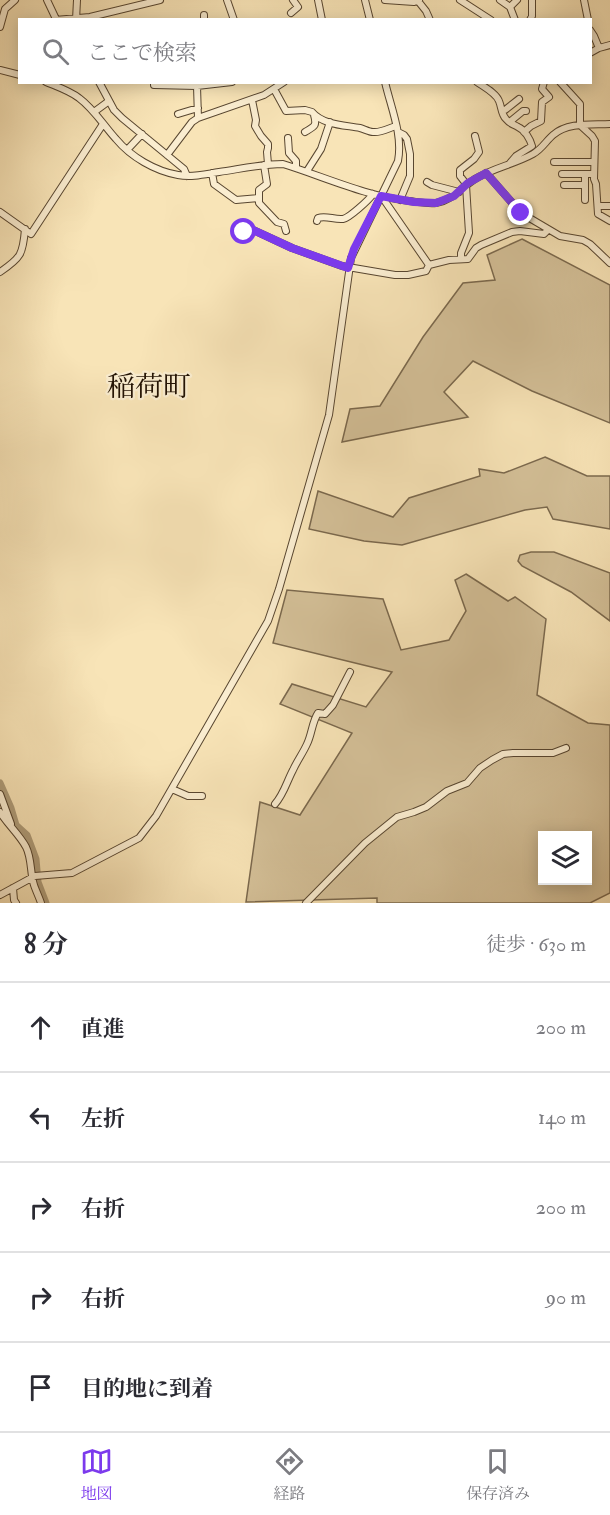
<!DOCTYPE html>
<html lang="ja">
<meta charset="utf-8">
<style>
:root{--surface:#fff;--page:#f7f7f7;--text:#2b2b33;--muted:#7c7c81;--line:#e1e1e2;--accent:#7c3aed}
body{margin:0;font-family:"IM FELL Double Pica","Noto Serif JP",serif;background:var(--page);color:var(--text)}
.controls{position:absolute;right:18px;bottom:18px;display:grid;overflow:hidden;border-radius:0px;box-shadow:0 3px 15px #0003}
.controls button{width:54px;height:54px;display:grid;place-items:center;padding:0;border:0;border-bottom:2px solid var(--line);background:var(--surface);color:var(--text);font:30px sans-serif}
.stop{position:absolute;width:18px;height:18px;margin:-14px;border:4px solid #7c3aed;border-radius:50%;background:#fff}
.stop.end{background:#7c3aed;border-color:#fff;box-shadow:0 2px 6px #0008}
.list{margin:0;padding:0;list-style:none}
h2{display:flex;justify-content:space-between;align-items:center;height:78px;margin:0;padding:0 24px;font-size:26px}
h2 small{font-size:20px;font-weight:400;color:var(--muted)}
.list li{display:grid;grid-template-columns:39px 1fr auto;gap:18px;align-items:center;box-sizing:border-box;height:90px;padding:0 24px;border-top:2px solid var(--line)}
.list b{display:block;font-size:22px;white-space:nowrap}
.list em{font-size:20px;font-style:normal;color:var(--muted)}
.icon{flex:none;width:33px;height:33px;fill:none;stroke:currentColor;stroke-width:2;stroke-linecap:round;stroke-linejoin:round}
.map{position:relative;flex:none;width:610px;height:903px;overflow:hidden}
.search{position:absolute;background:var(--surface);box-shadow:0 3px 15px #0003;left:18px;right:18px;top:18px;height:66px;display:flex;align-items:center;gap:15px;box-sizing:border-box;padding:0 21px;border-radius:0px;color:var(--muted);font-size:22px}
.sheet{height:528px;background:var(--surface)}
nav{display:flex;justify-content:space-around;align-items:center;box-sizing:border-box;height:84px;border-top:2px solid var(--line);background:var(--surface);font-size:16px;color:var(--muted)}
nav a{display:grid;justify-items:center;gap:3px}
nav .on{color:var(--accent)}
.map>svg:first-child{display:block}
</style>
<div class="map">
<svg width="610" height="903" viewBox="0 0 610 903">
<rect width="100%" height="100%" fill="#f8e4b7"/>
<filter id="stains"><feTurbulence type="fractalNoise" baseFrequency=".00333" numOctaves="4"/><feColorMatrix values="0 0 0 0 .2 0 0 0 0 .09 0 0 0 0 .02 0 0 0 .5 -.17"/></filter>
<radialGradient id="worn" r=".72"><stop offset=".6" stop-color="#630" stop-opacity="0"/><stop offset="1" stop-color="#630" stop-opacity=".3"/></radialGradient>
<path fill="#d4c098" stroke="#7b694e" stroke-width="1.5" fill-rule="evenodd" d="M522 239 610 285V423L532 391 473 361 444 392 468 417 342 442 350 409 380 406 423 337 463 283 495 280 487 255Z
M545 457 587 476H610V529L553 519 547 507 525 510 402 545 364 541 309 529 318 491 393 517 409 498 480 476 479 469 504 473Z
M531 552H554L610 573V621L571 592 522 566 518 561 520 555Z
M466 574 508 601 515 597 546 619 537 695 588 723 610 725V893L590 903H377V898L246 902 260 802 300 815 352 733 280 704 292 684 366 707 392 672 273 643 287 590 383 599 401 650 449 640 466 611 455 580ZM542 836H588V880H542Z"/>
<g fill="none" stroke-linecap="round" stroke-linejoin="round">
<path stroke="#af9d7a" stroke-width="7" d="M0 783 11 808 16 825 27 835 36 859 38 882 46 903"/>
<defs>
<path id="minor" d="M47 0 56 19
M227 0 234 20
M318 0 322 20
M365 0 370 20
M385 0 414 2 419 0
M460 0 491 20
M500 0 510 7 515 20
M584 0 588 20
M418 1 426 11 430 20
M510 7 517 0
M291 13 298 7 293 0
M204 15V20
M55 20 90 17 160 0
M76 20 77 0
M530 20 532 16V0
M0 27 5 9 15 0
M590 30 594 36 599 48
M590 53 599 48 610 45
M0 70 20 75
M46 82C58 87 70 91 79 98 94 109 104 126 116 139 131 157 155 171 178 175 192 178 206 174 219 172 240 169 261 164 283 164 325 177 365 196 409 201 418 202 428 204 436 203 453 200 462 187 475 179 493 168 515 164 533 154 542 149 546 141 553 135 568 122 591 125 610 124
M99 82 114 110 122 118 184 169 187 176
M154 82V85L197 86 232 82
M477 82C484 87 496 93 499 101 502 108 501 114 506 119 510 124 513 124 518 127 525 130 530 139 532 146L516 156 510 163
M560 82 580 104V125L592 136 595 141 594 179 596 184 598 214 610 221
M197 86 198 118
M274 89 286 111 305 110 312 112C323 125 344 125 360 128 364 129 369 132 373 132 381 133 389 128 396 126
M252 100 256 120 255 126 261 136 268 144V148L267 152 268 164
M505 110 519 99
M94 112 109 101
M178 114 198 108
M512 120 523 111H526
M305 132C315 126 317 126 314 115
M398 132 404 135 407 139 410 154V176L400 200
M524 132 531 126 541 121 542 102 549 97 542 89 544 82
M288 138 289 153 296 161V168
M127 150 142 134
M167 155 192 122 198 118 264 95 284 82
M554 162H594
M264 165 267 184 259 190V203L277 222 284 224 286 231
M307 171 321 149 330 122
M212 173 214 184 236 200 258 198
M486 173 521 213 560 236 583 240 590 244 610 263
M562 174H594
M427 182 432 185 459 192
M467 185 460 176V170L474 159 479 152 475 136
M564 185H585
M382 197 429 265
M585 200V174
M598 206H610
M0 212 31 234 103 124
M317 221 318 218C326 215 334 220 343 219 349 218 369 200 373 194
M244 232 247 228H249L292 248 342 266 395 275H408L426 271 429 265 449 260 468 259 476 248 481 245 512 232 520 231 544 234 548 230
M461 259V253L469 233 466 185
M0 272C21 258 23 254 25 229
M172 789 188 796H202
M0 794 11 824
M275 804C284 794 287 781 293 770 297 761 303 753 307 744 312 734 312 722 318 713L325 714 333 705 350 672
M0 812C8 825 19 834 26 847 32 859 30 873 34 885 36 891 39 897 41 903
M13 888 14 900 16 903
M0 895 35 876 72 873 139 838 156 816 268 621 279 589 329 415 351 258 398 161C403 135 391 108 385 82
M306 903 365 843 397 817 414 812 426 807 447 791 467 783 480 768 492 760 503 754 513 753H553L566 748"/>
</defs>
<use href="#minor" stroke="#584630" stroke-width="8"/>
<use href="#minor" stroke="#faedd0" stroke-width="6"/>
</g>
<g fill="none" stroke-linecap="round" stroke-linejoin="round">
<path stroke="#7c3aed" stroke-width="8" d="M244 232 247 228H249L292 248 348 268 354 249 381 196 414 202 436 203 454 196 468 183 486 173 521 213"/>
</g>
<g text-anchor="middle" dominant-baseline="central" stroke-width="4.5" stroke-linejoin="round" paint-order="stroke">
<g font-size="28" fill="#221203" stroke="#faedd0">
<text x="149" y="387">稲荷町</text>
</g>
</g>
<rect width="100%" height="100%" filter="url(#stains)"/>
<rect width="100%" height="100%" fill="url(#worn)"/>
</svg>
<div class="controls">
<button><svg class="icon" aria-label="layers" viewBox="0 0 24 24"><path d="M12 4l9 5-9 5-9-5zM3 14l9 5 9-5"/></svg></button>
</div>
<div class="stop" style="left:244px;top:232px"></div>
<div class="stop end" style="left:521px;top:213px"></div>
<div class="search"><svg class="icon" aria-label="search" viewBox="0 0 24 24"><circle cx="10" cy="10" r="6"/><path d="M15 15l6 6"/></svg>ここで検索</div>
</div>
<section class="sheet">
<h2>8 分<small>徒歩 · 630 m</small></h2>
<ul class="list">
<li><svg class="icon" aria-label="ahead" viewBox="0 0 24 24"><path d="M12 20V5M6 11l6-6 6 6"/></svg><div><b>直進</b></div><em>200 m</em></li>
<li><svg class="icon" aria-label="left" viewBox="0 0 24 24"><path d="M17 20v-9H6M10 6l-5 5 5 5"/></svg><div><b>左折</b></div><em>140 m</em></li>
<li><svg class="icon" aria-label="right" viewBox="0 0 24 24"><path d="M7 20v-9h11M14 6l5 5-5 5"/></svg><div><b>右折</b></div><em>200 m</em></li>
<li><svg class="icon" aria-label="right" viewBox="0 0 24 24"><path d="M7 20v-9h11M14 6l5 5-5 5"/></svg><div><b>右折</b></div><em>90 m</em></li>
<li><svg class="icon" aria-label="arrive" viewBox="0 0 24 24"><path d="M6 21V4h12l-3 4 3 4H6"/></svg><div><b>目的地に到着</b></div></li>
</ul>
</section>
<nav>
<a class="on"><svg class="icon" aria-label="map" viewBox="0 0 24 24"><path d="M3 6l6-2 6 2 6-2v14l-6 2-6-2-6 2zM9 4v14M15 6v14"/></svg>地図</a>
<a><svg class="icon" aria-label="directions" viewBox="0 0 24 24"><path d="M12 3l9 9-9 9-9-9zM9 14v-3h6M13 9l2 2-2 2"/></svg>経路</a>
<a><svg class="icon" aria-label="saved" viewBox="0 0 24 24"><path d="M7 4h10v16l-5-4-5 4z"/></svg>保存済み</a>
</nav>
